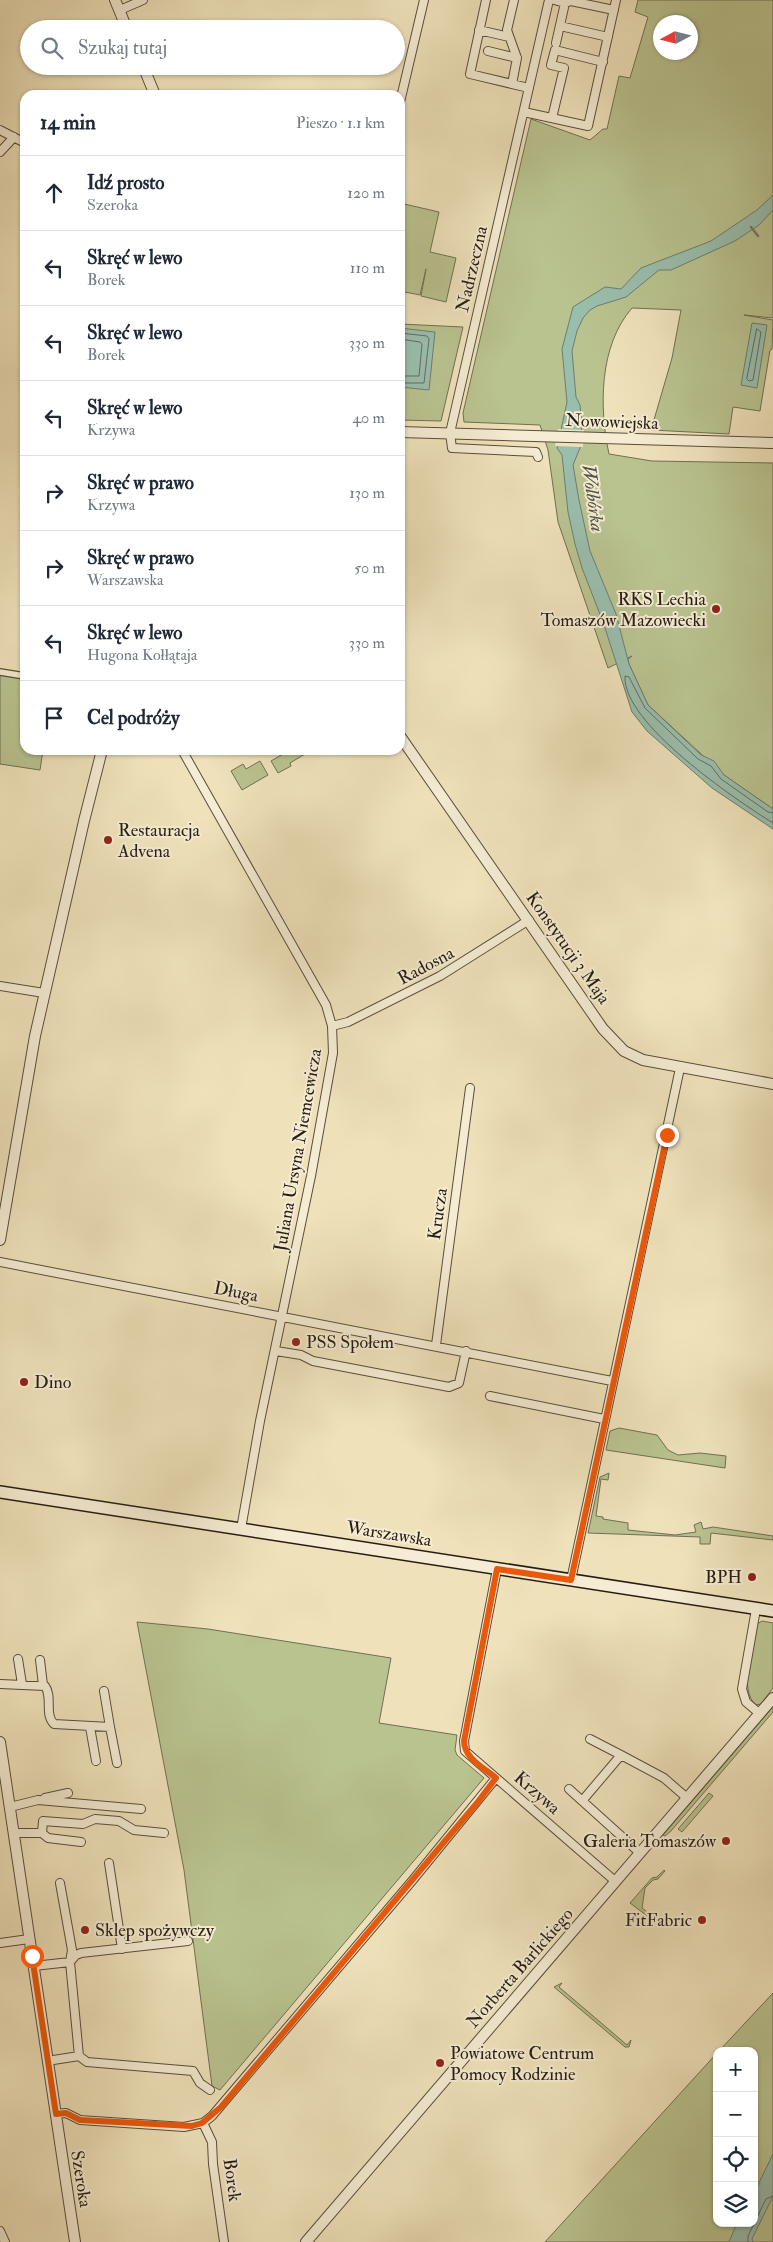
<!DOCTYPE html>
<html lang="pl">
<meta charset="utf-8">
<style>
:root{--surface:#fff;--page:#f2f2f3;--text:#1f2937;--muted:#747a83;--line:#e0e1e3}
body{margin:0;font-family:"IM FELL Double Pica",serif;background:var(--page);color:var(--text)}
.controls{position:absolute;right:15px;bottom:15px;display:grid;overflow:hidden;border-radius:10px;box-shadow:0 1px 4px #0004}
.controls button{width:45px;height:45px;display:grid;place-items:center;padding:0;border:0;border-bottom:1px solid var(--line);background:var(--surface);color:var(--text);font:25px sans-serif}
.compass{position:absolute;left:653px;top:15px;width:45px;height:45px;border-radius:50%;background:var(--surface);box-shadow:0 1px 4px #0004;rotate:263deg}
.stop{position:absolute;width:15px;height:15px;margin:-11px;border:4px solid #ea580c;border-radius:50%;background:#fff}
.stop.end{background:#ea580c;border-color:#fff;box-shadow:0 1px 5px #0008}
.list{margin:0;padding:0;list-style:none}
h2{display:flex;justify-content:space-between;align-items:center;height:65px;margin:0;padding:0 20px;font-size:21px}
h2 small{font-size:16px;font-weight:400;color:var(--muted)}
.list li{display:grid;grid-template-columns:32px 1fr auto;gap:15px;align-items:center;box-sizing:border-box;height:75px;padding:0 20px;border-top:1px solid var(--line)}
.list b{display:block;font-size:19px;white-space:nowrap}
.list p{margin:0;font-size:16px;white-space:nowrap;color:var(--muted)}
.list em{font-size:16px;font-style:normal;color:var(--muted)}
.icon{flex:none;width:28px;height:28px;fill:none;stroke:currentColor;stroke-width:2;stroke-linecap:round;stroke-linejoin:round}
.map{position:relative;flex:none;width:773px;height:2242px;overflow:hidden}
.search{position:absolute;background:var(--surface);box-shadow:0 1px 4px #0004;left:20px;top:20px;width:385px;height:55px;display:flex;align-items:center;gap:12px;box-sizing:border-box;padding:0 18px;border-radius:28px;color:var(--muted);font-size:19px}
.panel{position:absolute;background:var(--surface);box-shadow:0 1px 4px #0004;left:20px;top:90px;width:385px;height:665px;border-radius:15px}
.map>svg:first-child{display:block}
</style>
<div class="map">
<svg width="773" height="2242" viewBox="0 0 773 2242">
<rect width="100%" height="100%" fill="#efe2bb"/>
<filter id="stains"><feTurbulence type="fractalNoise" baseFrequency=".004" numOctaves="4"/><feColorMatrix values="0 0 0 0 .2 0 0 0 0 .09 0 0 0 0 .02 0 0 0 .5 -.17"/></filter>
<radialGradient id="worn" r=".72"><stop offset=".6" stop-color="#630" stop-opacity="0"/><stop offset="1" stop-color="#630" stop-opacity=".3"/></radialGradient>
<path fill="#b9c390" stroke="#707052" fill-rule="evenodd" d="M638 0H773V318L744 315 773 320 772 349 770 350 760 411 733 407 729 434 651 430 672 358 681 310 632 308C599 346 599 407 609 454L652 461 773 463V809L724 775 648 705 629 664 628 659 632 656 608 668 558 522 548 450 540 425 464 422 463 413 531 119 590 140 603 129H607L619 76 630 78 648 17 635 12ZM660 22H690V52H660Z
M400 203 439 212 430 252 456 258 446 302 421 296 426 269 420 295 400 291Z
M400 324 463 327 441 421 400 420Z
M0 675 25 679V750H43L40 770 0 764Z
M286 750 310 751 290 763 291 766 278 773 271 761 283 754 282 752Z
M260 761 268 775 242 790 231 771 243 764 246 769Z
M619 1428 657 1435 668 1450 678 1455 700 1453 726 1456 725 1468 606 1450 610 1431Z
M609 1473 608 1480 601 1479 596 1516 603 1517V1519L628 1523V1530L675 1535 696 1532 694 1525 701 1522 703 1529 713 1527 773 1536V1540L711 1533 710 1544H700V1537L588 1533 600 1477Z
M762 1621 773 1623V1688L761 1704 756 1705C738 1690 753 1645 757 1624Z
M137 1622 208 1629 391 1658 379 1723 457 1735 455 1750 457 1755 484 1778 220 2090 212 2086 184 1870Z
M773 1707V1712L671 1831 665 1836 663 1835Z
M709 1793 713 1796 682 1832 678 1829Z
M664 1870 665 1871 658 1879 653 1880 645 1888 642 1908 659 1921H664L662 1927 630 1903 652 1878 657 1877Z
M562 1983 559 1987 627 2045 631 2040 629 2047H625L554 1987Z
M773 1993V2242H545L717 2053V2223H754V2051H719Z"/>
<path fill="#9abead" stroke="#6c7e6f" d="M773 195V210L759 225 735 241 671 270H659L626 297 597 306 590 310 583 318 577 331 572 351 576 397 580 405 582 425 580 448 573 465 579 500 590 551 616 614 629 664 648 705 701 755 714 761 724 775 773 809V829L712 788 647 731 632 712 603 622 582 568 575 544 568 512 562 455 557 448 567 402 562 349 573 307 605 287 621 289 641 268 711 241 757 210Z
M752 323 767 325 757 388 741 385Z
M400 328 435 332 429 390 400 387Z
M773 2154V2196L752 2239 753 2242H729L737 2223H754V2193Z"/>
<path fill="#efe2bb" d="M558 429 584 430 583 447 555 446Z"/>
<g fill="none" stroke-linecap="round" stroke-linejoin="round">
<path stroke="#606e60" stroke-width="1" d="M757 329 761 332 753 380 749 381 747 379Z
M400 333 427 336 429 339 424 383H400
M400 339 420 342 422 344 419 376H400
M773 813 768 812 721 779 711 766 698 759 645 708 629 677 625 676C622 723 736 800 773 823
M748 2242V2236L766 2199 773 2196"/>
<path stroke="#6c7e6f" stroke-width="2.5" d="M751 227 758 236"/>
<defs>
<path id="pedestrian" d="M0 672 25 676"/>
<path id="minor" d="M486 0 470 74 529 88
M554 0 565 3 571 1 614 10
M120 10 143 0
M560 26 608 37
M479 30 509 37
M556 43 565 3
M488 51 517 58
M512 84 517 58 507 30 514 0
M400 102 424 0
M524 112 588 126 616 0
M552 118 564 68 551 65 555 50 603 62
M0 130 25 143
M0 152 14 137
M538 457 536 452 452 448 450 433 549 0
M182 750 326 1005 332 1026 333 1053 311 1176 260 1421 241 1529
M0 986 44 993
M332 1026 348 1022 440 976 529 920
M0 1262 612 1381
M436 1345 470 1088
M276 1351 301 1355 313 1361 449 1387 459 1383 466 1351
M490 1396 604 1419
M497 1569 464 1741 465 1751 615 1881
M571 1580 680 1068
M756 1609 742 1689 746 1702 760 1714
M18 1659 22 1684
M40 1660 43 1685
M0 1684 45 1686C53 1697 44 1714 54 1724L110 1727 117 1763
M104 1691 110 1727
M90 1727 96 1761
M590 1739 621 1755
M569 1789 640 1853
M45 1798 68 1793
M582 1801 621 1755 664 1778 687 1798
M10 1807 38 1800 141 1809
M13 1833H42L48 1838 81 1842
M42 1833 43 1821 83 1824 95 1819 119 1821 134 1830 164 1833
M109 1863 122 1949
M60 1883 72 1950 70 1962 79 2056
M0 1943 29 1939
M34 1966 70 1962 76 1955 81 1953 188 1941
M47 2061 79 2056 87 2062 193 2071 200 2083 210 2090
M55 2114 66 2113 80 2120 184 2127 203 2123 212 2116 412 1881 496 1778
M203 2123 212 2142 213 2164 224 2242
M0 2231 5 2242"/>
<path id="tertiary" d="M115 0 127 29
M143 66 155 95
M400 432 773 443
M400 736 603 1029 624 1051 643 1060 773 1084
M0 1240 35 1036 84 821 102 750
M0 1742 75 2242
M306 2242 773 1698"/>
<path id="secondary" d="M0 1492 773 1611"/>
</defs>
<use href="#pedestrian" stroke="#584e3d" stroke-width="8"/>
<use href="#minor" stroke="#584e3d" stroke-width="10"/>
<use href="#tertiary" stroke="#584e3d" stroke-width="12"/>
<use href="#secondary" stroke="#261d13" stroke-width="14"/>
<use href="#pedestrian" stroke="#f5ecd3" stroke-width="5.5"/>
<use href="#minor" stroke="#f5ecd3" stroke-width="8"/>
<use href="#tertiary" stroke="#f5ecd3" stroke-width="10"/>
<use href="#secondary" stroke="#f5ecd3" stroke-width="11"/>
</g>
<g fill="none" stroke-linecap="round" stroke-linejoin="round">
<path stroke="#ea580c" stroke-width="6" d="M32 1956 56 2114 66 2113 80 2120 192 2126 202 2123 221 2107 477 1803 496 1778C484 1768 464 1758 464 1741L497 1569 571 1580 667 1135"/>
</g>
<g fill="#8f2418" stroke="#f5ecd3" stroke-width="2">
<circle cx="716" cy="609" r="5"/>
<circle cx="108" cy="840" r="5"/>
<circle cx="296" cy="1342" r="5"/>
<circle cx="24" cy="1382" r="5"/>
<circle cx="752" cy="1577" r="5"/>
<circle cx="726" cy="1841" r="5"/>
<circle cx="702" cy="1920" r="5"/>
<circle cx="85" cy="1930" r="5"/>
<circle cx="440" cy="2063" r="5"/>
</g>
<g text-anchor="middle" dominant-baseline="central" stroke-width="4" stroke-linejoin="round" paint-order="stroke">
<g font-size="18" fill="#261d13" stroke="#f5ecd3">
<text transform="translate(472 269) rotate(-77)">Nadrzeczna</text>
<text transform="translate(612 422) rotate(2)">Nowowiejska</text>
<text transform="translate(568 948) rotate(55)">Konstytucji 3 Maja</text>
<text transform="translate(426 966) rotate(-28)">Radosna</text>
<text transform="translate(298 1150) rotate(-80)">Juliana Ursyna Niemcewicza</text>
<text transform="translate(438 1214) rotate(-82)">Krucza</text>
<text transform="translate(236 1292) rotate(11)">Długa</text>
<text transform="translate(389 1534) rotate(9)">Warszawska</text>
<text transform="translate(537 1793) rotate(41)">Krzywa</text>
<text transform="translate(520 1968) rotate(-49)">Norberta Barlickiego</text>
<text transform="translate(81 2179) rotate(81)">Szeroka</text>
<text transform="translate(232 2180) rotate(82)">Borek</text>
</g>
<g font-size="18" fill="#261d13" stroke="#f5ecd3" text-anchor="start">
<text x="706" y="599" text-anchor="end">RKS Lechia<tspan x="706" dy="21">Tomaszów Mazowiecki</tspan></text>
<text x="118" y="830">Restauracja<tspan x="118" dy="21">Advena</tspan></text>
<text x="306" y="1342">PSS Społem</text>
<text x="34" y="1382">Dino</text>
<text x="742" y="1577" text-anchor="end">BPH</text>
<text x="716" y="1841" text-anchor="end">Galeria Tomaszów</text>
<text x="692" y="1920" text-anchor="end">FitFabric</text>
<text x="95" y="1930">Sklep spożywczy</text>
<text x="450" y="2053">Powiatowe Centrum<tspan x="450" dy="21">Pomocy Rodzinie</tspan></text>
</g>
<g font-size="19" font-style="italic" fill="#4f5549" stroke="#f5ecd3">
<text transform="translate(593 498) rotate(82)">Wolbórka</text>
</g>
</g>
<rect width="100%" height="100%" filter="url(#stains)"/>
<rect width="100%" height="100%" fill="url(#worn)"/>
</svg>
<div class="controls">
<button>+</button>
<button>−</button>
<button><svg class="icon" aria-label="locate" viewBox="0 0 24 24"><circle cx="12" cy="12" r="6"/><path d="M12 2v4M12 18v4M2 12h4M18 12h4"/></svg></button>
<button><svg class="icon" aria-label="layers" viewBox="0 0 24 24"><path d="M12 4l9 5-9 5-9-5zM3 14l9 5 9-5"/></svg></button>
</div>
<svg class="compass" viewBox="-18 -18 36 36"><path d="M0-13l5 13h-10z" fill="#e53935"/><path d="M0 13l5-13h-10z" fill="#747a83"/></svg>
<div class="stop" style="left:32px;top:1956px"></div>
<div class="stop end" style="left:667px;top:1135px"></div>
<div class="search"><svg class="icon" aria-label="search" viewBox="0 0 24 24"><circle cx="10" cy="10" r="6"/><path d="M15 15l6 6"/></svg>Szukaj tutaj</div>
<section class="panel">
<h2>14 min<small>Pieszo · 1.1 km</small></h2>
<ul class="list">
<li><svg class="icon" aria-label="ahead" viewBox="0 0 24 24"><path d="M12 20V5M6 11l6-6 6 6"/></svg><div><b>Idź prosto</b><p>Szeroka</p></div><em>120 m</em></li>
<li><svg class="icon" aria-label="left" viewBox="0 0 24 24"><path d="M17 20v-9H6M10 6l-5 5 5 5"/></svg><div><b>Skręć w lewo</b><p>Borek</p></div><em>110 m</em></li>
<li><svg class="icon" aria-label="left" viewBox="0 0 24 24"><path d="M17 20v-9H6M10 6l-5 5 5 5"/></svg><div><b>Skręć w lewo</b><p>Borek</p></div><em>330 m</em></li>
<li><svg class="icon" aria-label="left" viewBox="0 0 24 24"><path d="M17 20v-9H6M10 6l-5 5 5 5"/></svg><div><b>Skręć w lewo</b><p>Krzywa</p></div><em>40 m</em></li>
<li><svg class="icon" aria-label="right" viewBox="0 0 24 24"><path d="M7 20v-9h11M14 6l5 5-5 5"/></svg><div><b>Skręć w prawo</b><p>Krzywa</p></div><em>130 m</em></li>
<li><svg class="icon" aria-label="right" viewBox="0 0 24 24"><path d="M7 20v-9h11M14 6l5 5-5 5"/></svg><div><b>Skręć w prawo</b><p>Warszawska</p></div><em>50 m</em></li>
<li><svg class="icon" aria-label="left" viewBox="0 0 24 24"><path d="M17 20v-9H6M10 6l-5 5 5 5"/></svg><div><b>Skręć w lewo</b><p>Hugona Kołłątaja</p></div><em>330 m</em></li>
<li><svg class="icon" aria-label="arrive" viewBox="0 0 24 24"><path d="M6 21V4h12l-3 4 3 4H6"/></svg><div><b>Cel podróży</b></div></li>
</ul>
</section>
</div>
